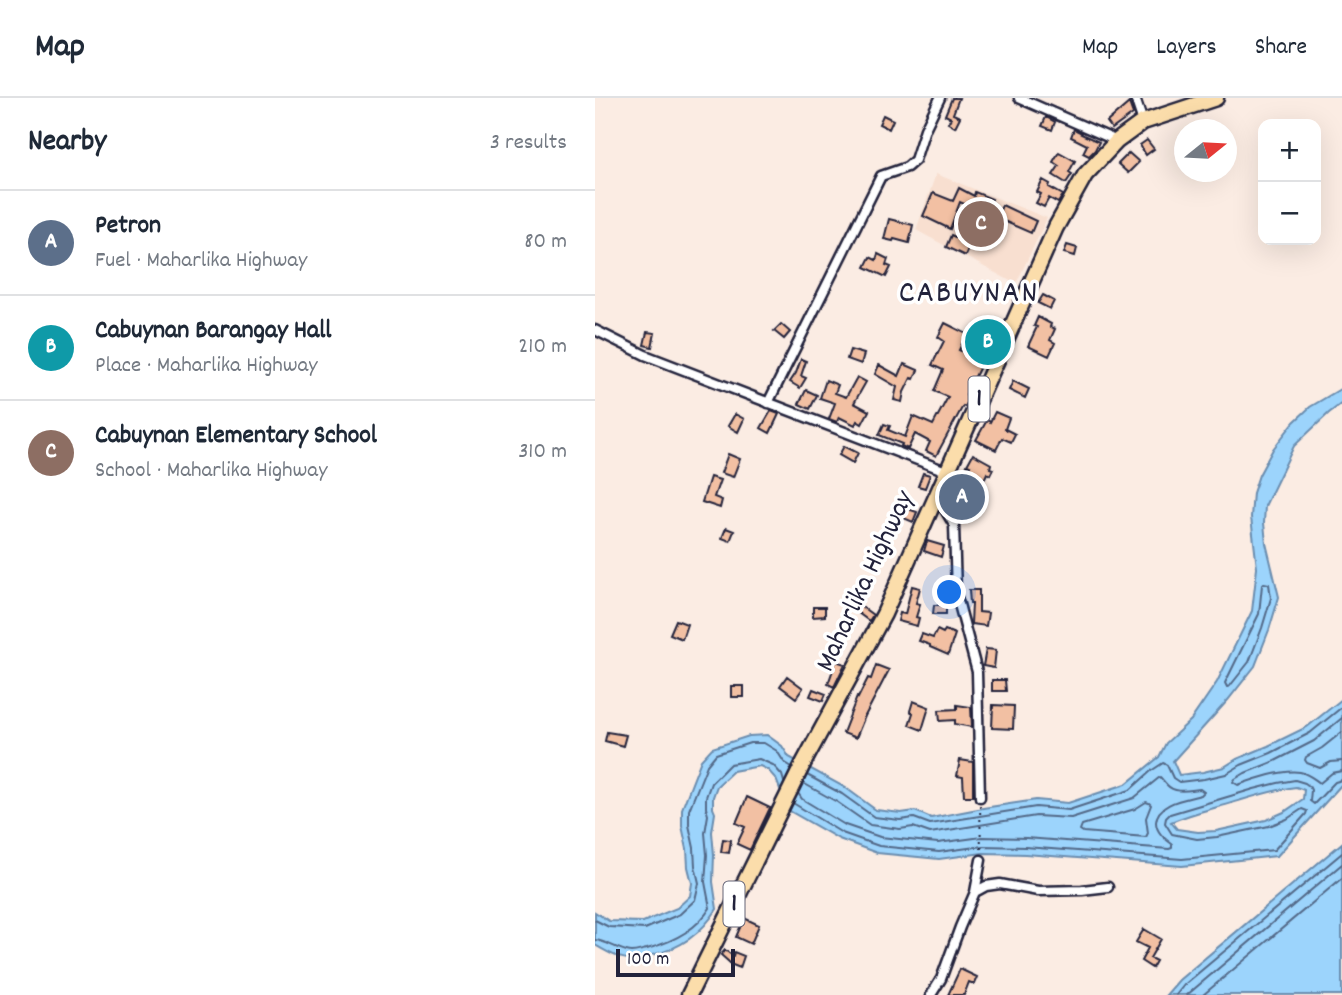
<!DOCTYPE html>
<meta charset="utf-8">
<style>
:root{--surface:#fff;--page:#f6f6f7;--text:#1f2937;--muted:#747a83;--line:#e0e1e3;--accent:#0f766e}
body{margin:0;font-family:Dekko,sans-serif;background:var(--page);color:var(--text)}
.controls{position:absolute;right:21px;top:21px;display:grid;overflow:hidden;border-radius:14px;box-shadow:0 7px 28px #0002}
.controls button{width:63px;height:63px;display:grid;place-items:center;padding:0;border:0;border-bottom:2px solid var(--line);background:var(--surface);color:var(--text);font:35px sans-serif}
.compass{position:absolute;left:579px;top:21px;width:63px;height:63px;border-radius:50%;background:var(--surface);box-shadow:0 7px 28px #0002;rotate:72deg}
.scale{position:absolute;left:21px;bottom:18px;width:119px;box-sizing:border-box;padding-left:7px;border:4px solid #22223b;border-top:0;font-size:19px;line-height:24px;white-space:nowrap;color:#22223b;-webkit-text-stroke:5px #fff;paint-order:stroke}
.you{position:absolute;left:355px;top:495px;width:24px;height:24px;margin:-18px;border:5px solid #fff;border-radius:50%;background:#1a73e8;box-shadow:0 0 0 10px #1a73e833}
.badge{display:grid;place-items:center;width:46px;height:46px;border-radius:50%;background:var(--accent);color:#fff;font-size:23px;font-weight:700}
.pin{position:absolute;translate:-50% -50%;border:4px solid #fff;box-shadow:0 2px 7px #0006}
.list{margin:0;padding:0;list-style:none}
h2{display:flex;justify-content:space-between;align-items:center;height:91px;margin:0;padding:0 28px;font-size:30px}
h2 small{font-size:23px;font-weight:400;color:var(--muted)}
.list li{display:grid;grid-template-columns:46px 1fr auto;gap:21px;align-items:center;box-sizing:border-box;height:105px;padding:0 28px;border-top:2px solid var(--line)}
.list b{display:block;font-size:26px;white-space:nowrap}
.list p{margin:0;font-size:23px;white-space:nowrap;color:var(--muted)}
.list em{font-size:23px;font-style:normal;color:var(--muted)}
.map{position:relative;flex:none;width:747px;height:897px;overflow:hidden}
header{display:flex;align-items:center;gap:42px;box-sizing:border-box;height:98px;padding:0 35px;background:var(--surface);border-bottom:2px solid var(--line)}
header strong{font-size:33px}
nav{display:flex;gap:38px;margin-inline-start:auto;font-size:24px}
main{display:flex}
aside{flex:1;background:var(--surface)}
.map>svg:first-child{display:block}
</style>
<header>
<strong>Map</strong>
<nav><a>Map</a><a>Layers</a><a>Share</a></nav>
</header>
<main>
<aside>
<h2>Nearby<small>3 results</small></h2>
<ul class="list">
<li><span class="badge" style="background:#5c6f8a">A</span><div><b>Petron</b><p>Fuel · Maharlika Highway</p></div><em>80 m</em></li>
<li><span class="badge" style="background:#0f9aa8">B</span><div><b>Cabuynan Barangay Hall</b><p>Place · Maharlika Highway</p></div><em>210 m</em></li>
<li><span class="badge" style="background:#8d6e63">C</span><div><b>Cabuynan Elementary School</b><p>School · Maharlika Highway</p></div><em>310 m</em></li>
</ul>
</aside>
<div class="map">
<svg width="747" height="897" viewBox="0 0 747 897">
<rect width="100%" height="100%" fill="#fbece3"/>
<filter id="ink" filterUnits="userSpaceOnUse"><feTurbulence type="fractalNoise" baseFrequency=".0143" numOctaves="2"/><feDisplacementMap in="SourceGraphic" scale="14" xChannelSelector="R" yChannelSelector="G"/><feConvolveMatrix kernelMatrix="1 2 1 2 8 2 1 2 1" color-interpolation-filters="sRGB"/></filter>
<g filter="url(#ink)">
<path fill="#f8dfd0" d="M341 76 452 120 421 186 321 132Z"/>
<path fill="#9cd4fc" stroke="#6b8daf" stroke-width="2" fill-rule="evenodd" d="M747 290V305L734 315 699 348 670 408 669 425 671 445 684 499 674 532 660 568 633 602 578 663 584 677 608 674 629 669 642 661 673 648 712 629 747 601V686L682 758 587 768 430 756 388 755 344 761 282 755 244 741 193 712 181 681 173 672 165 668 138 673 122 688 118 699V710L120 715 117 734 119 757 118 784 122 811C107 835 84 851 57 857 51 858 46 861 41 861 26 863 12 854 0 847V814L14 823 48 824 82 810 95 798 97 785 93 769 92 751 87 728V711L106 662 117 650 154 638 172 637 187 648 194 659 251 690 281 712 306 715 320 713 336 720 388 710 441 702 473 705 531 686 564 659 571 645 596 622 622 584 657 513 662 470 656 419 658 395 664 377 678 351 699 324 715 309ZM701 689 709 692 708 701 689 714 671 722 621 733 603 734 582 731 576 724C594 716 612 712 630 707 654 700 677 692 701 689Z
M747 745V897H571L584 882Z"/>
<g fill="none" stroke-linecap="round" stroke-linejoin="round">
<path stroke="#536988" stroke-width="2" d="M669 485 674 486 676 500 667 530 654 564 635 588 632 589 630 585 664 516 667 487Z
M747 620 719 643 680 663 650 675 640 681 638 684 643 687C660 681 688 671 705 674 714 676 719 681 725 685L737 675 747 673
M747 634 727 650 711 659 710 662 712 665 725 670 736 664 747 663
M212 677 247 696 279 719 305 722 319 720 335 726 441 709 474 712 535 692 556 673 568 665 572 667 578 680 584 684 609 681 631 676 646 667 676 655 715 635 747 609
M203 695 207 701 250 727 285 739 343 745 387 739 431 740 574 751 577 750V746C570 741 561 734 561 724 562 704 592 701 606 697L609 694 605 691C594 692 580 696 572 687 569 684 567 681 565 679L539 700 476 720 441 718 335 735 318 729 305 731 275 727 242 704 208 685
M551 704 554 705 556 707 551 720 553 735 551 739 488 734 485 732 487 727 540 711Z
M198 705 247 735 284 748 344 754 388 748 430 749 587 761 679 752 711 716 712 713 707 711 692 721 674 728 622 739 602 741 577 736 570 725 571 720 575 716 659 691 683 685 700 682 710 685 714 688 716 692 715 703 719 706 740 684 747 682
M0 822 14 829 50 831 85 816 100 802 104 785 100 768 99 750 94 727V712L112 667 121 656 155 645H169L182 653 189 664 197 669
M0 842C12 843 22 852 36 854 42 854 46 852 52 851 77 844 101 833 115 810L110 784 112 757 110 735 113 717 111 710V699L116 685 135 666 164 661 178 667 187 677 189 684
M581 897 589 887 747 755
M592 897 747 766
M608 897 747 780"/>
</g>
<path fill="#f2c0a3" stroke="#22223b" stroke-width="2" d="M357 0H364L358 16 365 19 360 29 353 25 356 20 350 17Z
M534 5 538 16 517 31 512 24Z
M288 17 298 22 294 31 284 26Z
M451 19 460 24 457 32 447 28Z
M479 31 487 35 486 36 504 44 500 52 494 58 488 55 492 47 476 39Z
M552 42 559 51 551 57 545 47Z
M464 54 480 63 474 74 477 76 471 85 458 77 464 68 458 64Z
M534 55 544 64 533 75 523 66Z
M448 82 455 86 454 89 468 97 463 105 454 100 449 109 441 105 446 96 442 94Z
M364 90 379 98 380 94 397 101 390 115 365 104 355 131 328 118 338 95 358 103Z
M407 107 441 123 436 135 402 120Z
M294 121 318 127 314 145 299 141 298 143 289 141Z
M356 137 375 146 370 158 351 149Z
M472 147 482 150 480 158 469 155Z
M283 156 293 161 291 167 296 169 291 179 270 169 275 159 281 162Z
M448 197 459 203 455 211 443 205Z
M443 219 456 226 455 229 460 231 455 242 460 245 454 258 433 248 440 233 442 229 439 228Z
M350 225 372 236 364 252 378 259 386 245 379 241 384 232 401 240 393 255 392 254 371 297 375 299 370 309 368 308 341 358 331 353 335 344 320 336 313 351 306 348 307 346 284 337 289 326 295 328 293 332 310 339 318 318 338 327 353 299 339 293 348 272 337 267 349 243 343 239Z
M186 226 195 234 189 241 179 233Z
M52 234 60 235 57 249 49 247Z
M255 252 269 256 266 266 252 261Z
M206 261 211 263 206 278 211 280 205 290 195 284 201 275Z
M309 266 323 272 319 281 316 280 309 294 307 304 299 302 302 289 280 276 284 267 304 278Z
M262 279 271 284 259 305 274 313 267 326 262 323 260 327 244 319 242 324 234 321 240 305 225 300 231 282 243 287 240 295 251 299Z
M418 283 434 291 430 300 414 292Z
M211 292 222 297 215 311 204 306Z
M176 313 184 316 175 335 166 330Z
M400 314 414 320 410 331 420 336 416 344 407 340 401 352 381 342 392 322 395 324Z
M140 316 149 321 143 334 133 328Z
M249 348 263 355 258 365 244 357Z
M133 356 145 361 138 379 126 375Z
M378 356 396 366 395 370 398 371 395 377 392 375 389 382 372 374 375 368 372 367Z
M328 375 335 377 330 390 323 388Z
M115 379 125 382 119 399 127 402 125 410 107 404Z
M365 390 375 395 369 408 359 403Z
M307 409 322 414 318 424 304 418Z
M131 430 139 433 135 443 127 440Z
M332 443 349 448 346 459 329 453Z
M317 488 325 490 321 505 325 506 321 519 324 520 322 528 303 523 305 515 310 516Z
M374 492H384V514L393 515 391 528 376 526 377 505H375Z
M263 506 278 517 274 523 259 512Z
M339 507H351V516H338Z
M218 509H230V518L218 519Z
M81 522 92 526 87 541 75 536Z
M342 532 348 535 350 532 360 536 353 557 335 549V547L324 543 327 536 338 540Z
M391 551 401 552 399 570 388 568Z
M241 563 250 566 239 589 233 586Z
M281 567 294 572 270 618 261 640 248 635 262 599 263 600 273 580 276 581Z
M192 578 208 590 201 600 185 588Z
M397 582H410L411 593H397Z
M136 588H149V599H136Z
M218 591 231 596 228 603 215 598Z
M318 603 334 609 327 632 314 627 318 615 315 613Z
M362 607 376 609 377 629 360 626V622L345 623 344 612 362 611Z
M398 607 419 608 418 631 397 630Z
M12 634 31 637 28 648 10 643Z
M365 662 378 664V698H369L368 679 362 678Z
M152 699 175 710 155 752 142 746 150 729 141 725Z
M128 741 136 742 134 755 126 754Z
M149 820 164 827 156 846 141 839Z
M549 831 566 841 555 860 561 863 557 870 546 863 553 850 541 844Z
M130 852 138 858 139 854 149 858 145 870 135 866V865L126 857Z
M365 871 382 879 379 886 374 884 369 897H353Z"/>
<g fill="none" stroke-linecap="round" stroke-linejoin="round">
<defs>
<path id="minor" d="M424 0 522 43
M540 0 548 24
M0 232 50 257 351 373
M173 305 286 78 312 69 320 62 330 31 345 0
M342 398 359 427 361 495 382 574 385 699
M380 794 386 762
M336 897 346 881 365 829 380 794 391 788 405 786 443 793 487 792 513 789"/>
<path id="trunk" d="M94 897 209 664 289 516 461 129 490 77 522 43 548 24 621 0"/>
</defs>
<use href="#minor" stroke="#22223b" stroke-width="13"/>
<use href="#trunk" stroke="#22223b" stroke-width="19"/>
<path stroke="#22223b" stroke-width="2" stroke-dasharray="2 5" stroke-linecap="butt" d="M385 707 386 754"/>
<use href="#minor" stroke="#fff" stroke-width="8"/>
<use href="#trunk" stroke="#fbddab" stroke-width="14"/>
</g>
</g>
<g text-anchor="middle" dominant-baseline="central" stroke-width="7" stroke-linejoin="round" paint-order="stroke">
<g fill="#fff" stroke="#646476" stroke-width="2">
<rect x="373.5" y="278.5" width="21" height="45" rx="5"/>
<rect x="128.5" y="783.5" width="21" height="45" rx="5"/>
</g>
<g font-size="26" font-weight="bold" fill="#22223b">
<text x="384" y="301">1</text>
<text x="139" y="806">1</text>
</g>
<g font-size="28" fill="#22223b" stroke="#fff">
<text transform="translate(272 484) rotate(-65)">Maharlika Highway</text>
</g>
<g font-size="32" letter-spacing="2" fill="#22223b" stroke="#fff">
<text x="374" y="197">CABUYNAN</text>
</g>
</g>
</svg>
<div class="controls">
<button>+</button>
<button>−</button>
</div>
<svg class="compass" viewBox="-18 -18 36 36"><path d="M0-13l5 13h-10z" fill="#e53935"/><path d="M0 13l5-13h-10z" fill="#747a83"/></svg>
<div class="scale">100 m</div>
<div class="you"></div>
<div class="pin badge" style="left:367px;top:399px;background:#5c6f8a">A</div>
<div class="pin badge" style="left:393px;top:244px;background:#0f9aa8">B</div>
<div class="pin badge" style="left:386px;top:126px;background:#8d6e63">C</div>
</div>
</main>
